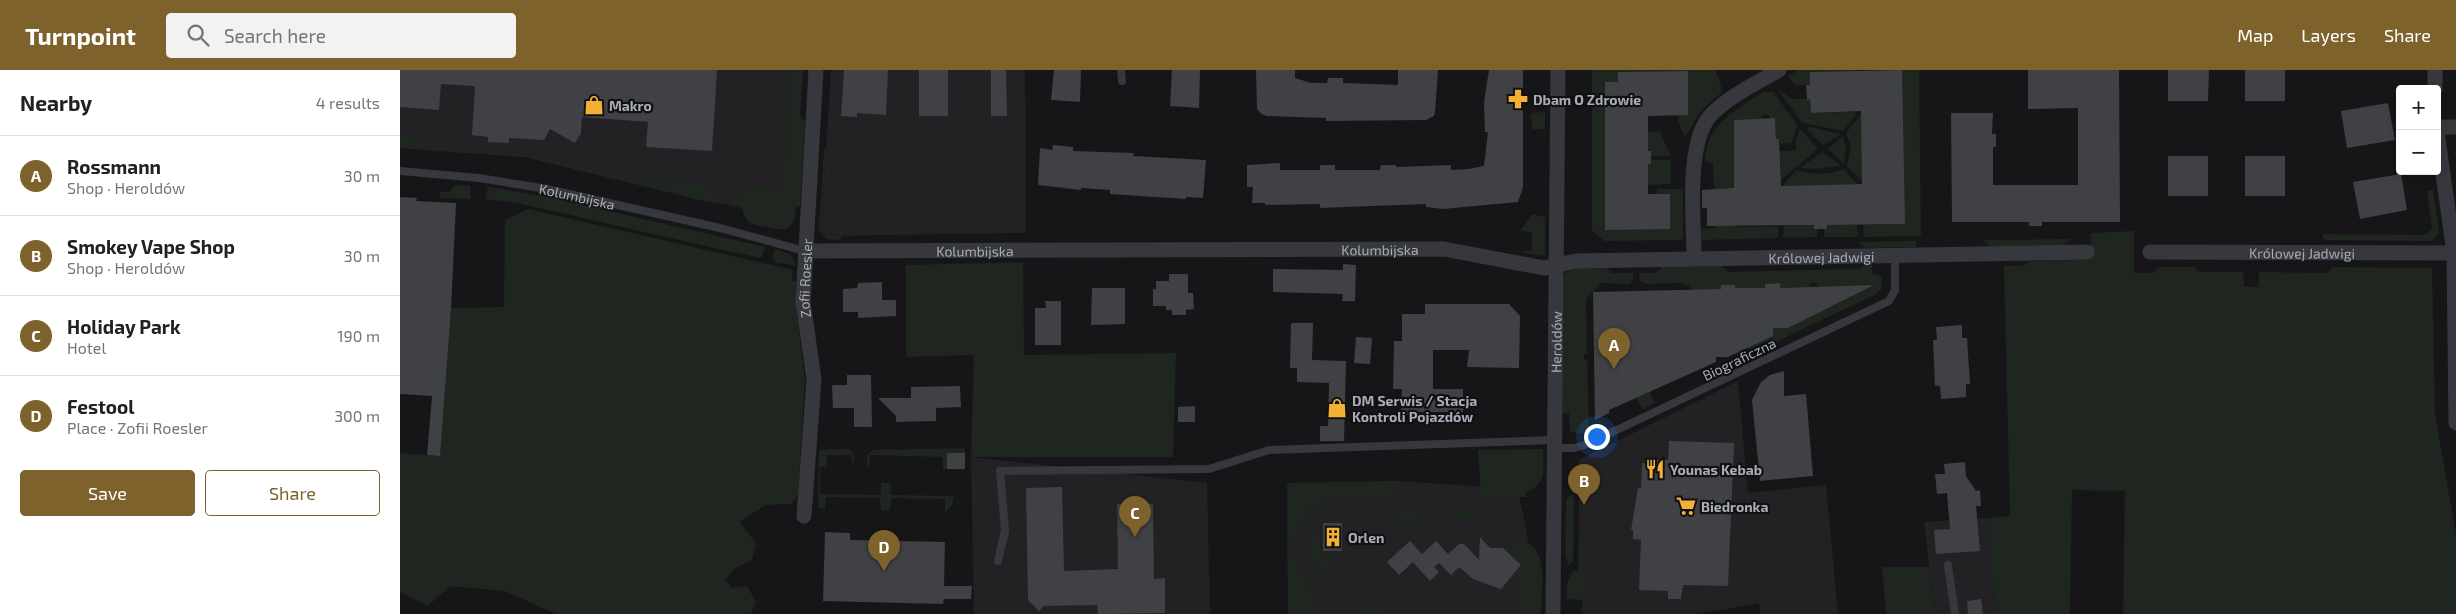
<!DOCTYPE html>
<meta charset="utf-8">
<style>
:root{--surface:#fff;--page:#f2f2f2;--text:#202124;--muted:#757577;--line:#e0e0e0;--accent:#7e622b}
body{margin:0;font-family:"Exo 2",sans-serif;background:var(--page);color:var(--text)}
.controls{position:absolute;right:15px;top:15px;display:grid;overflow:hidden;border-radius:5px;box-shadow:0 2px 8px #0003}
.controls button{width:45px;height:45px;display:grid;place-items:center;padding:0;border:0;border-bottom:1px solid var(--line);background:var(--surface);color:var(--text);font:25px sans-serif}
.you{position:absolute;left:1196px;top:366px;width:18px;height:18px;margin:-12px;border:4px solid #fff;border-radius:50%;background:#1a73e8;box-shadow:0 0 0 8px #1a73e833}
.badge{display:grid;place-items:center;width:32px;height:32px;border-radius:50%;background:var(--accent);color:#fff;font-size:16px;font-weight:700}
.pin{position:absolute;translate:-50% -41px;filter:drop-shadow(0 1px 2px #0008)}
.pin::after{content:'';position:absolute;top:26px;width:18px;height:15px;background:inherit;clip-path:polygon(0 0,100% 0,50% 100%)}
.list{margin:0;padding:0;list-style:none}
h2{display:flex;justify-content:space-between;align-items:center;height:65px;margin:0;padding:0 20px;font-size:21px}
h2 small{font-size:16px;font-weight:400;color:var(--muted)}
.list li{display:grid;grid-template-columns:32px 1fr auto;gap:15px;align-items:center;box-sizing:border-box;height:80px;padding:0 20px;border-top:1px solid var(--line)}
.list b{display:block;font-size:19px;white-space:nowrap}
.list p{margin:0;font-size:16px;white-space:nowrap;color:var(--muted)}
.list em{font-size:16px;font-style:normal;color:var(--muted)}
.actions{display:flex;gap:10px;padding:15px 20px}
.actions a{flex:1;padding:11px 0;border:1px solid var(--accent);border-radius:5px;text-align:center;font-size:18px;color:var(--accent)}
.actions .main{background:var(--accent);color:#fff}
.icon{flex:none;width:28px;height:28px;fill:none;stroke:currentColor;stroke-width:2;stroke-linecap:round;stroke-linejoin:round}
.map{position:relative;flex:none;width:2056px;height:544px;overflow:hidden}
header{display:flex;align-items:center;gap:30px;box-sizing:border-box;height:70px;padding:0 25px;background:var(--accent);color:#fff}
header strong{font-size:24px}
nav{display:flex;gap:28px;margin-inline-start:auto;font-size:18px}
.search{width:350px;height:45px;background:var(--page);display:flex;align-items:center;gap:12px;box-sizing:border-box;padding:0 18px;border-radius:5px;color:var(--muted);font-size:19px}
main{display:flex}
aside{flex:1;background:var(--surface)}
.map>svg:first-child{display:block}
</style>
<header>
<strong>Turnpoint</strong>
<div class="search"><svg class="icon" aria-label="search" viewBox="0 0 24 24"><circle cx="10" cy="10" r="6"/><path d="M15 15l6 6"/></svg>Search here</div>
<nav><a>Map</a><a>Layers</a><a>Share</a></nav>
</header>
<main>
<aside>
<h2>Nearby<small>4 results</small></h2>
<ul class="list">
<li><span class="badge">A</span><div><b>Rossmann</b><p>Shop · Heroldów</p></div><em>30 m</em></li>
<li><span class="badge">B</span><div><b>Smokey Vape Shop</b><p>Shop · Heroldów</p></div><em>30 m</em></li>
<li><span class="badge">C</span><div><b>Holiday Park</b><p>Hotel</p></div><em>190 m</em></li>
<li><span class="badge">D</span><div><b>Festool</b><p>Place · Zofii Roesler</p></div><em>300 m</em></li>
</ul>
<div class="actions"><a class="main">Save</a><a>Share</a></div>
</aside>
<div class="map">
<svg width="2056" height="544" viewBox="0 0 2056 544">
<rect width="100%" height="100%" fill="#161618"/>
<path fill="#222225" d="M0 0H394L386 139 345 141 342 138 325 134 304 131 125 87 0 78Z
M431 0H625L626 163 427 166 421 160Z
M1338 311 1348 423 1426 415 1438 544H1360L1359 533 1297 544H1182L1183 469 1179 466V390Z
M571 387 807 413 810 544H574Z
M998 411 1117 419 1123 443 1140 544H888L887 413Z
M1588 448 1595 544H1535L1524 452Z"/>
<path fill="#1e261f" d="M391 0H403L400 45 405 52 400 137H396C394 159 388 162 368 157 361 156 354 155 348 152L343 143 341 127 336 126C342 109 369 118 383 118Z
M1192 0H1315L1321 15V23L1301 41 1285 67 1278 50 1287 1 1219 2 1218 12H1205V159H1270V124H1257V119H1283V168L1280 170 1204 171 1192 160Z
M1399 0H1455V1L1410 2V15H1395L1388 6Z
M1461 0H1519L1521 166 1464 167 1463 155 1504 154 1501 0Z
M1377 18 1392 29H1410L1411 43 1455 42 1456 45 1443 61 1402 53Z
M1364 22H1373L1397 54 1392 73 1380 74 1379 69H1376L1375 48H1370L1369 45H1362V49L1334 50 1336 157H1378V168L1300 170 1301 159 1315 158 1313 93 1305 92C1306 54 1335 40 1364 22Z
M1145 42V59H1132L1131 43Z
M1461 44 1463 112 1447 96 1451 76 1446 63Z
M1410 57 1441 64 1423 75 1408 61V58Z
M1400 59 1418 79 1377 113 1380 86H1376V81H1396V69Z
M1248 62H1260L1271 86H1251V81H1248Z
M0 64 46 79 81 82 80 84 0 78Z
M1443 66 1446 78 1444 93 1428 79Z
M426 77 421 160 427 166 443 165 440 170 427 169 419 159 424 79Z
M84 82 126 84 232 108 304 113 313 118 315 124 314 131H304L125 87 84 84Z
M1422 82 1441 96 1415 99 1400 98Z
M1251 90H1271V114L1248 115V94H1251Z
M1444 99 1457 114 1382 116 1396 100C1413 105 1427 105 1444 99Z
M55 115 70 116 71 129 39 128 40 122H49Z
M88 117 143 126 365 177 362 186 359 188 117 133 85 129Z
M2033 120 2039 162 2032 171 1925 170 1923 168V164L2026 165 2032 158 2027 121Z
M128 139 393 200 392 211H396V237L405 309 398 424 391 434 365 435 340 452 356 474 352 490 335 498 325 510 332 518 347 516 356 532 351 544H156L104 521 50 516 28 536 0 522V383L40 386 51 238 104 237 105 150Z
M1132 144 1145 147V186L1123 183V181H1132V162L1120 161Z
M1414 155V159H1417V167L1383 168 1384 156Z
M1427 155H1457L1458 167H1424V159H1427Z
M1734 161V203H1753L1760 197H1794L1800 202H1843L1844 217H1859V202L1927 203 1933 197 2032 198 2035 344 2056 464V544H1723L1725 421 1672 420 1670 544H1595L1588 448 1610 446 1604 196H1623L1629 191 1673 190V188L1691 182V163Z
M1671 169 1663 175 1590 176 1583 170Z
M1516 171V177L1466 178 1458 172Z
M375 179 390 184 397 196 375 192 372 188Z
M623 192 624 285 776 283 773 387H571L574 285 506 287V195Z
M1466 193H1472V204L1482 206 1481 219 1476 224 1376 272 1368 271 1349 280V272L1373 258H1388L1408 248V245L1417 244 1418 240H1424L1453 225V216L1418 217 1417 213H1410V217L1380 218 1379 213 1365 214V218H1335V215H1321V219L1291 220V215H1283V213L1245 214 1240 210 1239 203H1256L1262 197 1321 195 1328 202 1460 199Z
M1175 198H1206L1212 203H1233V210L1229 214 1201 213 1186 229 1187 284H1184V290H1187L1189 359 1179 364 1170 361 1169 343H1162L1164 208 1166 202Z
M1240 303 1255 333 1242 339 1237 329Z
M565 378V383H547V399H543L542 387 470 385 469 398 467 396V385L473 380Z
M449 379 455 385 452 397V385H427V397H420V424L481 425V413H491V425L554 426 552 435 545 442V429L491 428 490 440H481L480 428 426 427 425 439 418 438 419 380Z
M1143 379C1143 400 1148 413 1125 423L1127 427 1081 428 1078 380Z
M998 411 999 426C962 425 910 418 897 462 894 471 892 480 894 489 897 503 908 510 913 521 916 527 915 538 915 544H888L887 413Z
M1174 424 1173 491 1168 495 1165 483 1166 429Z
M1058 442 1120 443 1122 446 1121 448H1095V445H1072V449L1024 446 1006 456 996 445 978 460 987 471 980 472 974 466 975 457 993 443Z
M920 453 921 484H932L930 506C905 501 905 468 920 453Z
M1179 466 1183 469V530L1167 529V514L1173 501H1178Z
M1113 471C1152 468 1141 519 1141 544H1121V522L1111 513 1118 506 1116 503 1124 494 1105 475Z
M1482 497H1529L1535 544H1486Z
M960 536H980L979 544H960Z"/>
<path fill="#404145" d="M0 0H317L312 81 246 77 248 52 182 47 181 63 175 73 150 59 144 70 109 68V73L88 72V67L72 65 75 16 41 14 39 40 0 37Z
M444 0H488L486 45 457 43V47L441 46Z
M519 0H548V46H519Z
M591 0H606L607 46H591Z
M654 0H681L680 32 651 30Z
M772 0H800L799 38 770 36Z
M856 0H895V8L911 13H927L928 8H943V13L998 15V0H1038L1035 42 1034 46 1026 50 926 51V48L867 46 861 44 857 39Z
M1089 0H1123V117L1118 132 1043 139 1026 137V134L920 138V134L865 135V133H852L853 117H847V95L880 93V100H920V95H935V100H980L981 95H996V97L1051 95V100L1069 99 1084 96 1088 62H1085L1084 32Z
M1502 0 1505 154 1427 155V159H1414V155L1307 156V138H1302V120L1334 118V50L1375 48 1376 69H1379L1381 116 1462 114 1461 41 1411 43 1410 29 1407 30 1406 15H1410V2Z
M1628 0H1719L1720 152H1642V156H1629V152H1552L1551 43H1593L1592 64H1596V77H1593V115H1678V38L1628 39Z
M1768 0H1809L1808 31H1768Z
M1845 0H1885V31H1845Z
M1288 1V45L1248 46V81H1251V94H1248V124H1270V159L1205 160V12H1218V2Z
M1988 33 1995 70 1947 78 1941 41Z
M653 75 673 77V81L734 83 733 86 806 90 803 128 786 127V129L710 124V120L681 118V120L638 115 640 78 652 80Z
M1768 86H1808V126H1768Z
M1845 86H1885V126H1845Z
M2001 104 2007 140 1960 149 1953 112Z
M0 127 17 128 16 131 56 133 51 239 40 386 27 385 32 326 0 324Z
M943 194 956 195 955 231H942L943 224 873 222V199L943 200Z
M769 204H788V223H793L794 239 786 240V245H772V240H766V236H753V219H756V211H769Z
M482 212V230H496V246L458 248V242H443V219L457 218 458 213Z
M1380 213V218L1474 215 1388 258H1373V266L1328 287H1316V292L1209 340V343L1195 350 1193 222 1321 219V215H1335V218H1365V214Z
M692 218H725V254L691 255Z
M645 231H661V275H635V238H646Z
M1025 234H1109L1120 246 1119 298 1067 297 1069 280H1033V319H1063V342H1017V345H1001L1002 319H993L994 271H1002V244H1025Z
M891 253H913L912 290 946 291 944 371H920V356H928L929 313 897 312V298H890Z
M1562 255V268H1567L1570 314H1566V327L1541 329 1540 316H1535L1533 270H1537L1536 257Z
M956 267 972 268 970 294 954 293Z
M1384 301V326L1406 324 1413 406 1360 411 1352 330 1361 312 1370 305Z
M447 305H471L472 357H454V338H433L432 315H447Z
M560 316 561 337 536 338V351L496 352V346L478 328H511V317Z
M795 336V352H778V337Z
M1269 371 1334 373 1328 516 1283 515 1281 529H1268V521L1239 520 1241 470 1233 469V460H1231L1238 418 1241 419 1242 393 1251 394V390H1268Z
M547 383H565V399H547Z
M1565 392 1566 406 1576 421 1580 420 1581 436H1576L1580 481 1536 484 1534 460 1550 459 1547 423 1537 424 1535 404H1545L1544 394Z
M662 417 664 501 718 499 717 434H753L754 509 765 508V543L698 544 697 535 644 536 639 541 628 530 626 418Z
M923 453H942V481H923Z
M425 462 450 463V470L545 472 544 516H572L571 529H544L543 534 423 531Z
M1080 467 1090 478H1103L1121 495 1101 519 1073 509 1059 497 1051 505 1039 493 1034 497 1039 502 1030 511 1013 492 999 505 987 492 1010 471 1022 484 1036 471 1048 484 1059 474H1064L1079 490Z
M1581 529 1583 544H1568L1567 531Z"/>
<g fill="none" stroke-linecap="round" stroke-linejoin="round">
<g stroke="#37383d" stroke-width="8">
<path d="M721 0 722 11"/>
<path id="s1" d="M0 101 79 108 147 119 320 158 405 181"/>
<path d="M1155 378H1174L1185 375 1489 231 1495 220V186"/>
<path d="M598 491 605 461 600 401 809 399 869 380 1155 370"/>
<path d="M1548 495 1555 544"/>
</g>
<g stroke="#37383d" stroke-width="15">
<path d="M2035 0V19"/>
<path d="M2037 57H2056"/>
<path d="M2037 61 2054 183 2056 353"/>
<path id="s2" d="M405 181 1044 179 1144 198 1176 191 1687 182"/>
<path id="s3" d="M1750 182 2056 183"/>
<path d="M1294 188C1294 151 1285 73 1311 45 1329 26 1357 13 1379 0"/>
<path id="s4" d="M404 446 414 309 403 232 416 0"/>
<path id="s5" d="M1153 544 1158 0"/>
</g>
</g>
<defs>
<symbol id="pharmacy-bare" viewBox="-9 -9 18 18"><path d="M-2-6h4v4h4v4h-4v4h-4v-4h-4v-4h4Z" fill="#f2b134" stroke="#111113" stroke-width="2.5" paint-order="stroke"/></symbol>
<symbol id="shop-bare" viewBox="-9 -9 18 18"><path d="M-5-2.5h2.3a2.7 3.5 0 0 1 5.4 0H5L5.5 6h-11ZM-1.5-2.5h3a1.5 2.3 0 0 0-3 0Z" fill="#f2b134" stroke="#111113" stroke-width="2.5" paint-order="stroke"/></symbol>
<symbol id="restaurant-bare" viewBox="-9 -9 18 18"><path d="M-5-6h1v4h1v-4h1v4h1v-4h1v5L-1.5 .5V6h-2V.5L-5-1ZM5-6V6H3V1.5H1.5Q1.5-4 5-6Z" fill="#f2b134" stroke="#111113" stroke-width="2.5" paint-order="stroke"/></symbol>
<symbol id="supermarket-bare" viewBox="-9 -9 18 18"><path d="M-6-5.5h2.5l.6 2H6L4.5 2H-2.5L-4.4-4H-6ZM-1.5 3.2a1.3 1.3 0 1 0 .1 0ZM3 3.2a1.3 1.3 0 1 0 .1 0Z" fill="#f2b134" stroke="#111113" stroke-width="2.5" paint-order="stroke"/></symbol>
<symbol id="building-bare" viewBox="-9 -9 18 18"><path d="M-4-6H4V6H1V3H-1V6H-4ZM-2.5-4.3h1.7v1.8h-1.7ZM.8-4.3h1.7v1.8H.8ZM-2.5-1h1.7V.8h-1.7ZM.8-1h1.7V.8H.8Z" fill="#f2b134" stroke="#111113" stroke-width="2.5" paint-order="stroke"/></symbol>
</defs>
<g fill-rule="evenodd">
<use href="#pharmacy-bare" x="1104" y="15" width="28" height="28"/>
<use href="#shop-bare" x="180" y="21" width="28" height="28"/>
<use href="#shop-bare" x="923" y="324" width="28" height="28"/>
<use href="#restaurant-bare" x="1241" y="385" width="28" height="28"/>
<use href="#supermarket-bare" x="1272" y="422" width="28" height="28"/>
<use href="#building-bare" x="919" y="453" width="28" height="28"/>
</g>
<g text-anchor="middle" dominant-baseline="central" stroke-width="4.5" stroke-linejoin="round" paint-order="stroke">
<g font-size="14" font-weight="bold" fill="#a8adb8" stroke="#111113" text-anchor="start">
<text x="1133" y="29">Dbam O Zdrowie</text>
<text x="209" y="35">Makro</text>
<text x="952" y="330">DM Serwis / Stacja<tspan x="952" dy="16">Kontroli Pojazdów</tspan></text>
<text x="1270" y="399">Younas Kebab</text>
<text x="1301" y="436">Biedronka</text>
<text x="948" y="467">Orlen</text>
</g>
<g font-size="14" fill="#a8adb8" stroke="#111113">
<text stroke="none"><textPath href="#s1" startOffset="179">Kolumbijska</textPath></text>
<text stroke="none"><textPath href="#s2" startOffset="575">Kolumbijska</textPath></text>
<text stroke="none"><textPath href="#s2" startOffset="170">Kolumbijska</textPath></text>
<text stroke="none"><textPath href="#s3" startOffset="152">Królowej Jadwigi</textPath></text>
<text stroke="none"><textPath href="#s2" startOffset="1019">Królowej Jadwigi</textPath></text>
<text stroke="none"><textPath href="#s4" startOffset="239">Zofii Roesler</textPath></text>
<text stroke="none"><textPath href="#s5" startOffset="272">Heroldów</textPath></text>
<text transform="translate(1339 289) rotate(-26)">Biograficzna</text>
</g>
</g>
</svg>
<div class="controls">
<button>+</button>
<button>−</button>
</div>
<div class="you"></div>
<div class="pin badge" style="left:1214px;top:299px">A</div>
<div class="pin badge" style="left:1184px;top:435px">B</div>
<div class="pin badge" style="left:735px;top:467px">C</div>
<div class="pin badge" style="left:484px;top:501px">D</div>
</div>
</main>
